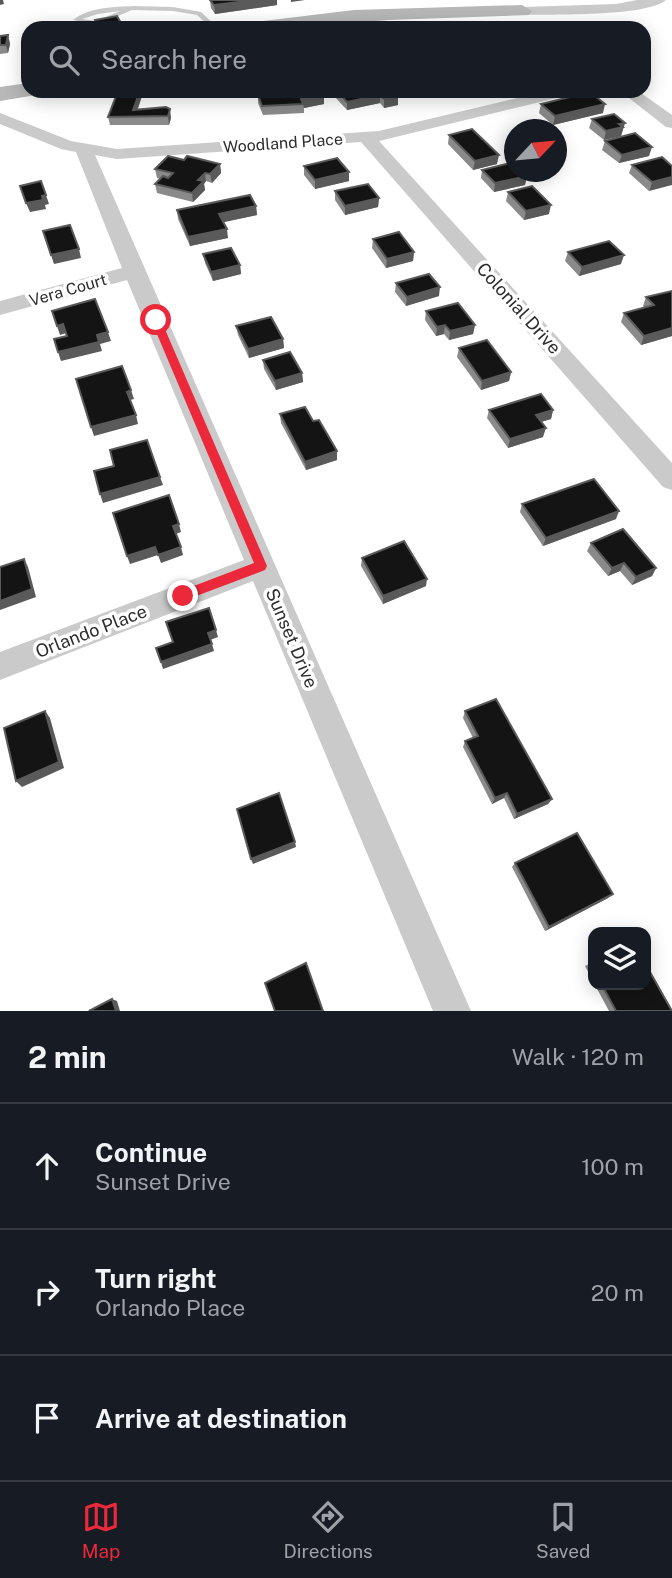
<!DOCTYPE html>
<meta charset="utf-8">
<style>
:root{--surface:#171b24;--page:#242831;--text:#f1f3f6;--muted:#9ea1a6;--line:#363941;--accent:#ec283b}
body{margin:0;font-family:"Public Sans",sans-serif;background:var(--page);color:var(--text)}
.controls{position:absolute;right:21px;bottom:21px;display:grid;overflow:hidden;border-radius:14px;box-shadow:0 4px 18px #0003}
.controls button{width:63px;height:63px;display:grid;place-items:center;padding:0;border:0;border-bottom:2px solid var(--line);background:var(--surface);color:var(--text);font:35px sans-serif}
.compass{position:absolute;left:504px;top:119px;width:63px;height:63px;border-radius:50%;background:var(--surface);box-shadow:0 4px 18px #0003;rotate:64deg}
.stop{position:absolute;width:21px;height:21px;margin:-16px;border:5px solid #ec283b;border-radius:50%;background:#fff}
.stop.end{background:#ec283b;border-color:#fff;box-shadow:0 2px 7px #0008}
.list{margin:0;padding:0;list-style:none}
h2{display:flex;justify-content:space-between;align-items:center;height:91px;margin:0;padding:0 28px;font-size:30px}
h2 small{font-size:23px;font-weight:400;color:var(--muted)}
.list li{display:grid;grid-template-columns:46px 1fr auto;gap:21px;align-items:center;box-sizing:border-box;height:126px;padding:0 28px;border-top:2px solid var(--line)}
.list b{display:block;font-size:26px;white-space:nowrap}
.list p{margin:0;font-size:23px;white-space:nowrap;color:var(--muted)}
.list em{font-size:23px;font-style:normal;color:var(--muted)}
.icon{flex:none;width:38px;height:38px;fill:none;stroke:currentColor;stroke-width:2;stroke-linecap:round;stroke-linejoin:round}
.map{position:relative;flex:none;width:672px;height:1011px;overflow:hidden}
.search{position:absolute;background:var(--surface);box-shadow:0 4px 18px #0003;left:21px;right:21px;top:21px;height:77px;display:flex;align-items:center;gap:18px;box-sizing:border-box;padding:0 24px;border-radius:21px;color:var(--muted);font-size:26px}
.sheet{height:469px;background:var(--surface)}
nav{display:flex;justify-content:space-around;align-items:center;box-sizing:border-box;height:98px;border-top:2px solid var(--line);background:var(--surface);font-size:19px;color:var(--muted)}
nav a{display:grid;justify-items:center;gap:4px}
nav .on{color:var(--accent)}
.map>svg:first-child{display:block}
</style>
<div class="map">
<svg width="672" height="1011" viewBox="0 0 672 1011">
<rect width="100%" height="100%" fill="#fff"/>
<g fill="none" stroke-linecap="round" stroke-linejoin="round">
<path fill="#cacaca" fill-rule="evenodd" d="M134 6 173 7 201 12 218 28H211L197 15 173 11 132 10 97 25 73 20C89 7 114 7 134 6ZM120 11 96 21 82 19 98 14Z"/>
<path fill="#cacaca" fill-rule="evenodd" d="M637 0H666C646 17 551 14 522 15L515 11 522 7 616 4Z
M547 91H575L573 94 379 141 672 463V490L663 487 361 142 117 159 95 155 471 1011H433L253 581 0 680V652L244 560 127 280 0 315V301L122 268 76 152 61 149 0 124V113L71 141 117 149 379 131Z
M620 91H638L672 115V128L666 127Z"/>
<path fill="#b7b7b7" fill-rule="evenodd" d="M522 5 532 11 529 15 388 20 294 28H245L248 24 255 22 354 10Z
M28 83V91H38L36 95 0 101V87Z"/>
</g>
<path fill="#8a8a8a" d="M210 0 277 5 243 10 215 14 211 8Z
M8 35 10 44 8 53 0 54V36Z
M334 91H393L398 105 384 108 380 103 347 110 334 96Z
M258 95 324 104 304 108V113L263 115 258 103Z
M142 96 138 109 166 107 171 118 169 125H110L108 117Z
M541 104 603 113 553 125 539 113Z
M592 119 625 123 621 136 604 140 589 128Z
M449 135 497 164 473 170 448 144Z
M605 141 649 156 619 163 602 150Z
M662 157 649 191 629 173 632 165Z
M184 160 220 164 221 173 212 183 206 181 204 184 205 190 193 202 157 193 155 184 161 179 157 178 155 169Z
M304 166 349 181 315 189 304 175Z
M482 170 527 176 525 185 494 192 481 178Z
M335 191 379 198 378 207 345 215 335 200Z
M508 192 549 214 524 220 506 201Z
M256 206 257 215 223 222 228 238 190 246 178 219 177 210Z
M373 239 414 252 413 261 386 268 372 248Z
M568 252 621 264 579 276 565 261Z
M203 254 240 265 241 274 213 281 205 263Z
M396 283 439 296 406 306 395 292Z
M672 291V336L641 345 621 322 624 313 645 308 643 306 646 297Z
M426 311 475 325 473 334 449 340 444 334 436 336 425 320Z
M236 326 283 339 284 348 249 358 238 335Z
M459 348 511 372 509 381 481 390 457 357Z
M263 360 302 373 303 382 276 390 264 369Z
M489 410H553L551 419 541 422 543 437 508 448 487 418Z
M280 414 337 460 306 470 281 423Z
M522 504 616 519 543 546 520 512Z
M591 543 656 568 652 576 632 585 620 571 608 576 587 551Z
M362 558 426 586 383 604 361 566Z
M465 711 552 799 548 804 514 819 504 798 492 804 463 747 465 741 473 738 463 718Z
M515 863 608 898 545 931 512 867Z
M593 962V981L585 966Z
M595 985H646L672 1011H609Z"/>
<path fill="#5a5a5a" d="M0 0H3L4 4 0 5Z
M256 0H277V5L243 10 215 14 214 5Z
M291 0H305L291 2Z
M122 25 123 28H103Z
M8 35 10 44 8 53 6 45Z
M140 91H141L142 96 135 116 133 110Z
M380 95V103L347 110V102Z
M324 96V104L304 108 303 104 301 99Z
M398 96V105L384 108V99Z
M605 104 603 113 553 125 555 116Z
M170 109 171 118 169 125 168 116Z
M625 123 621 136 604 140 606 131 619 124Z
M652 147 649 156 619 163 622 155Z
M499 155 497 164 473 170 475 161Z
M220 164 221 173 212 183 210 174Z
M349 172V181L315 189V180Z
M205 173 206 181 204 184 205 190 193 202 192 193 198 180Z
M527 176 525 185 494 192 495 183Z
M672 177V185L649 191 652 182Z
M46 195 49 204 45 205 46 209 30 212 26 203Z
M379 198 378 207 345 215V206Z
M551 205 549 214 524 220 526 211Z
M256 206 257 215 220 223 219 214Z
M227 229 228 238 190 246 188 237Z
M79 249 81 258 54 264 51 255Z
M414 252 413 261 386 268 387 259Z
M624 255 621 264 579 276 582 267Z
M240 265 241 274 213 281 211 272Z
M440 287 439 296 406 306 407 297Z
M63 324 66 333 60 335 57 326Z
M445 325 444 334 436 336 437 327Z
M475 325 473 334 449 340 450 331Z
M672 328V336L641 345 644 336Z
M108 332 111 341 100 344 102 351 61 361 58 352 97 335Z
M283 339 284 348 249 358 248 349Z
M511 372 509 381 481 390 482 381Z
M302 373 303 382 276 390 275 381Z
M131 390 134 399 130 400 127 392Z
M553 410 551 419 534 424 536 415Z
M136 415 138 424 94 436 91 427Z
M546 428 543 437 508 448 510 439Z
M337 451V460L306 470 305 462Z
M160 477 163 485 103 503 100 494Z
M619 511 616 519 543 546 546 538Z
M179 524 181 532 176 534 173 526Z
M155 547 158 555 130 564 127 556Z
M181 547 183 555 161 563 158 555Z
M24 559 28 567 36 597 0 610V601Z
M624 563 620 571 608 576 612 568Z
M656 568 652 576 632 585 636 577Z
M427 579 426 586 383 604V596Z
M216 630 218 637 210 640 208 633Z
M212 644 214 651 163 669 161 662Z
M45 711 50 718 64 768 22 787 16 781Z
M507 793 504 798 492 804 495 798Z
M552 799 548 804 514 819 517 814Z
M295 842 296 847 253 864 251 859Z
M613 894 608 898 545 931 549 927Z
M112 999 117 1001 120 1011H116Z"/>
<path fill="#141414" stroke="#5a5a5a" stroke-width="2" d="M210 0H256L214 5Z
M117 16 122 25 103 28H94L99 27 95 20Z
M8 35 6 45H0V36Z
M118 91H140L133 110 166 107 170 109 168 116 108 117Z
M287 91H322L324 96 301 99 303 104 262 106 258 95Z
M337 91H393L398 96 384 99 380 95 347 102Z
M590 92 605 104 555 116 541 104Z
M614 114 625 123 619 124 623 127 606 131 592 119Z
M472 129 499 155 475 161 449 135Z
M635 133 652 147 622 155 605 141Z
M168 156 184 160 187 156 220 164 210 174 205 173 198 180 204 181 192 193 155 184 163 176 168 178 173 173 155 169Z
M662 157 672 166V177L652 182 632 165Z
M337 158 349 172 315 180 304 166Z
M514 162V172H523L527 176 495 183 482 170Z
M41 181 46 195 42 196 43 200 26 203 20 186Z
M368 184 379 198 345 206 335 191Z
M532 186 551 205 526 211 508 192Z
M250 195 256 206 219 214 227 229 188 237 177 210Z
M70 225 79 249 51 255 43 231Z
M399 232 414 252 387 259 373 239Z
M609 241 624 255 582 267 568 252Z
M231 248 240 265 211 272 203 254Z
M429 274 440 287 407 297 396 283Z
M672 291V328L644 336 624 313 654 305 646 297Z
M95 299 108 332 97 335 99 342 58 352 54 339 67 336 63 324 57 326 52 311Z
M458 303 475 325 450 331 445 325 437 327 426 311Z
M271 317 283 339 248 349 236 326Z
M487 340 511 372 482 381 459 348Z
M290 352 302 373 275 381 263 360Z
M122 366 131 390 127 392 136 415 91 427 76 379Z
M541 394 553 410 536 415 546 428 510 439 489 410Z
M305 407 313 421 319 420 337 451 305 462 280 414Z
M147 440 160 477 100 494 94 471 114 466 110 450Z
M594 479 619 511 546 538 522 504Z
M169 495 179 524 173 526 181 547 158 555 155 547 127 556 113 513Z
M623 529 656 568 636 577 624 563 612 568 591 543Z
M404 541 427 579 383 596 362 558Z
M24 559 32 589 0 601V567Z
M209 608 216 630 208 633 212 644 161 662 156 648 173 642 166 622Z
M496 699 552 799 517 814 507 793 495 798 465 741 478 736 465 711Z
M45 711 59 762 16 781 4 728Z
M279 793 295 842 251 859 237 809Z
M577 833 613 894 549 927 515 863Z
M306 963 323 1011H275L265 983Z
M646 965 672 1011H616L602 985H646Z
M112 999 116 1011H89Z"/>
<path fill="#ec283b" d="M153 318 161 320 267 566 265 570 183 601 178 600V592L254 563 151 320Z"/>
<g text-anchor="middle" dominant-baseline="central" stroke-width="7" stroke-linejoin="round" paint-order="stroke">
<g font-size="16" fill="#2d2d2d" stroke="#fff">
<text transform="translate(283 143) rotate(-4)">Woodland Place</text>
<text transform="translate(68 290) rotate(-16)">Vera Court</text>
</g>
<g font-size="18" fill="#2d2d2d" stroke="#fff">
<text transform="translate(519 308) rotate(48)">Colonial Drive</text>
<text transform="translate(91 631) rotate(-21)">Orlando Place</text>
<text transform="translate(292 638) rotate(67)">Sunset Drive</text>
</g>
</g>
</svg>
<div class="controls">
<button><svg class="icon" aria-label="layers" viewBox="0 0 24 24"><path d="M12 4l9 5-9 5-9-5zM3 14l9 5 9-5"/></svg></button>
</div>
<svg class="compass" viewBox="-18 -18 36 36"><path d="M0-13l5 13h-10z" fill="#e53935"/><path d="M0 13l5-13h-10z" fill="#9ea1a6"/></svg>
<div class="stop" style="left:156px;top:320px"></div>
<div class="stop end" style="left:183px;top:596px"></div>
<div class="search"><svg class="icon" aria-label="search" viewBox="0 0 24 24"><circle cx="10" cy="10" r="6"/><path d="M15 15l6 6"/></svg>Search here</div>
</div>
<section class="sheet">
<h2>2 min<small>Walk · 120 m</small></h2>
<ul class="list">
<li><svg class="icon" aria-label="ahead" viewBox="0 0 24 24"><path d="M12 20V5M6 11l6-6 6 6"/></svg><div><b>Continue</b><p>Sunset Drive</p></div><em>100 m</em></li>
<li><svg class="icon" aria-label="right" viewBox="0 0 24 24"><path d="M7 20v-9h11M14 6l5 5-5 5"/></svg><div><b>Turn right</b><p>Orlando Place</p></div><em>20 m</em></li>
<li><svg class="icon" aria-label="arrive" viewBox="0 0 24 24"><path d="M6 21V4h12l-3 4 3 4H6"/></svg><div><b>Arrive at destination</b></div></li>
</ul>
</section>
<nav>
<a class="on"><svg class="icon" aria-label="map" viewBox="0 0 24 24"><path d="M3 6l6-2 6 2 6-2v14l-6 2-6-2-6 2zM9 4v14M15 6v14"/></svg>Map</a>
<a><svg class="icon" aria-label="directions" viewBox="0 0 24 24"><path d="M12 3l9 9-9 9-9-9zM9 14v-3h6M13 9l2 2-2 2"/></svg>Directions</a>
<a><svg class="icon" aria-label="saved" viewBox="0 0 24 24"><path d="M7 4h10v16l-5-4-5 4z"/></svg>Saved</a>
</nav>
